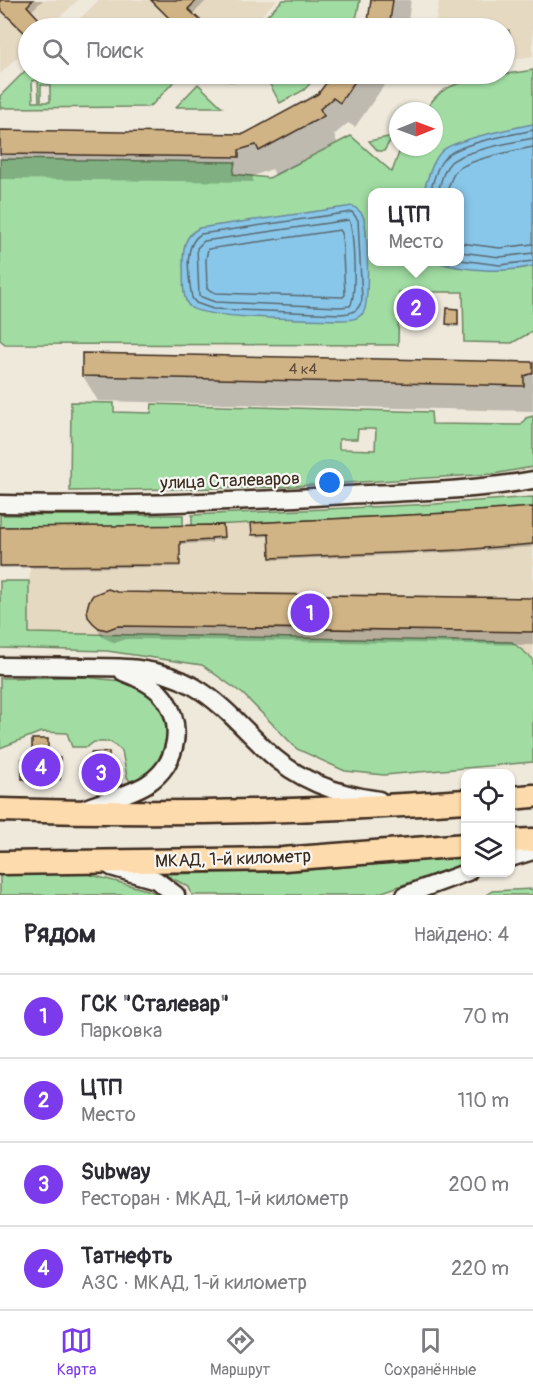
<!DOCTYPE html>
<html lang="ru">
<meta charset="utf-8">
<style>
:root{--surface:#fff;--page:#f2f2f3;--text:#2b2b33;--muted:#7c7c81;--line:#e1e1e2;--accent:#7c3aed}
body{margin:0;font-family:Pangolin,sans-serif;background:var(--page);color:var(--text)}
.controls{position:absolute;right:18px;bottom:18px;display:grid;overflow:hidden;border-radius:12px;box-shadow:0 2px 4px #0004}
.controls button{width:54px;height:54px;display:grid;place-items:center;padding:0;border:0;border-bottom:2px solid var(--line);background:var(--surface);color:var(--text);font:30px sans-serif}
.compass{position:absolute;left:389px;top:102px;width:54px;height:54px;border-radius:50%;background:var(--surface);box-shadow:0 2px 4px #0004;rotate:89deg}
.you{position:absolute;left:330px;top:483px;width:21px;height:21px;margin:-15px;border:4px solid #fff;border-radius:50%;background:#1a73e8;box-shadow:0 0 0 9px #1a73e833}
.badge{display:grid;place-items:center;width:39px;height:39px;border-radius:50%;background:var(--accent);color:#fff;font-size:20px;font-weight:700}
.pin{position:absolute;translate:-50% -50%;border:3px solid #fff;box-shadow:0 2px 6px #0006}
.popup{position:absolute;left:368px;top:188px;width:96px;height:78px;box-sizing:border-box;display:grid;place-content:center;border-radius:12px;background:var(--surface);filter:drop-shadow(0 2px 4px #0005);font-size:20px;white-space:nowrap;color:var(--muted)}
.popup b{font-size:22px;color:var(--text)}
.popup::after{content:'';position:absolute;left:50%;top:100%;margin-left:-12px;border:12px solid transparent;border-top-color:var(--surface)}
.list{margin:0;padding:0;list-style:none}
h2{display:flex;justify-content:space-between;align-items:center;height:78px;margin:0;padding:0 24px;font-size:26px}
h2 small{font-size:20px;font-weight:400;color:var(--muted)}
.list li{display:grid;grid-template-columns:39px 1fr auto;gap:18px;align-items:center;box-sizing:border-box;height:84px;padding:0 24px;border-top:2px solid var(--line)}
.list b{display:block;font-size:22px;white-space:nowrap}
.list p{margin:0;font-size:20px;white-space:nowrap;color:var(--muted)}
.list em{font-size:20px;font-style:normal;color:var(--muted)}
.icon{flex:none;width:33px;height:33px;fill:none;stroke:currentColor;stroke-width:2;stroke-linecap:round;stroke-linejoin:round}
.map{position:relative;flex:none;width:533px;height:895px;overflow:hidden}
.search{position:absolute;background:var(--surface);box-shadow:0 2px 4px #0004;left:18px;right:18px;top:18px;height:66px;display:flex;align-items:center;gap:15px;box-sizing:border-box;padding:0 21px;border-radius:33px;color:var(--muted);font-size:22px}
.sheet{height:414px;background:var(--surface)}
nav{display:flex;justify-content:space-around;align-items:center;box-sizing:border-box;height:84px;border-top:2px solid var(--line);background:var(--surface);font-size:16px;color:var(--muted)}
nav a{display:grid;justify-items:center;gap:3px}
nav .on{color:var(--accent)}
.map>svg:first-child{display:block}
</style>
<div class="map">
<svg width="533" height="895" viewBox="0 0 533 895">
<rect width="100%" height="100%" fill="#efe9dc"/>
<filter id="ink" filterUnits="userSpaceOnUse"><feTurbulence type="fractalNoise" baseFrequency=".0167" numOctaves="2"/><feDisplacementMap in="SourceGraphic" scale="12" xChannelSelector="R" yChannelSelector="G"/><feConvolveMatrix kernelMatrix="1 2 1 2 8 2 1 2 1" color-interpolation-filters="sRGB"/></filter>
<g filter="url(#ink)">
<path fill="#e6d9c2" d="M0 0H78L48 28H28V47L0 74Z
M99 0H277L248 28H71V27Z
M439 0H533V56L505 61 504 28H435Z
M533 507V659L515 642 291 640 28 633 30 566 0 527 223 525Z"/>
<path fill="#a1dda3" stroke="#6e8460" stroke-width="1.5" fill-rule="evenodd" d="M283 0H360L357 15 351 28H282L285 25 282 22 275 28H254Z
M509 30 513 56 505 58V31Z
M28 68V74H181L153 104 147 107 0 108V96ZM38 80 39 102H33L32 81ZM41 85H50V102H41Z
M533 70V331L512 343 464 342 463 292H399L398 345 5 344 0 340V159L235 162 233 174 269 178 351 136 392 172 401 147H434V111H425C430 103 436 95 444 90 462 78 510 74 533 70ZM372 192H460V262H372Z
M222 74H319L304 90 280 103 267 79 229 81Z
M198 84 222 107H176Z
M393 136 384 151H378L369 141Z
M71 402 114 403V412L151 413 152 404 431 412 432 424 521 425 526 418 533 416V467L493 474 279 487 70 491ZM358 429H376L375 450 339 449V439H357Z
M533 497V507L448 513 192 526V515L435 504Z
M0 515H183V526L0 527Z
M0 581H29V633L512 642 533 659V762L384 775 345 771 297 749 243 694 202 665 107 651 0 648Z
M83 677 122 681 135 684 149 694 163 712 168 732 163 749 154 770 131 783 127 777 122 751 111 742H94L87 747H72L67 733 41 732 0 748V678Z
M465 857V863L374 895H192L189 887 164 874 284 872Z
M88 874 151 891 159 895H0V875Z
M533 889V895H486L492 891Z"/>
<path fill="#89c7ea" stroke="#6a8898" stroke-width="1.5" d="M533 124V266C506 273 464 271 437 262H460V192H423C428 179 432 160 443 150 457 139 513 128 533 124Z
M353 206C357 209 361 211 363 216 368 227 370 304 363 313 357 320 349 320 341 320 317 319 203 319 190 307 181 298 184 278 183 267 183 249 183 237 199 228Z"/>
<path fill="#0003" d="M0 0H43L30 12 42 26 40 28H28V38L0 10Z
M150 0H207L192 15 203 28H178Z
M373 0H411L407 28H366L369 24Z
M335 74H392L355 127 348 123 334 135 337 142 275 175 272 169 253 176V182L0 179V132L245 135 319 96Z
M426 293 428 326H409L407 323Z
M458 310 459 327H449L448 324Z
M533 362V411L98 401 83 376Z
M533 509V547L464 552 273 560 270 536 255 537 253 534Z
M223 527 224 540H212V543L180 544V567L0 568V529Z
M117 594 533 599V645L126 639 115 643 102 637 90 616Z
M47 740 49 760H59L61 762V781L25 782 24 779 33 760Z
M93 754H108L110 768 95 769Z"/>
<g fill="none" stroke-linecap="round" stroke-linejoin="round">
<path stroke="#5a6970" stroke-width="1.5" d="M430 192C434 180 437 163 448 155 464 142 512 135 533 130
M438 192C441 182 443 170 451 162 463 151 515 142 533 138
M447 192C449 185 451 177 456 171 466 160 517 150 533 147
M352 212 358 220 362 300C358 312 352 313 341 314L213 309 196 303 192 298C189 279 182 245 201 234Z
M349 220C354 231 357 297 350 306L340 307 215 302 199 296 197 248 204 241Z
M340 230 342 233 345 295 343 297 216 293 207 289 206 259 208 249Z
M460 243 500 248 533 244
M460 252 500 257 533 253
M460 260 500 265 533 261"/>
</g>
<path fill="#d1b486" stroke="#3b2a1e" stroke-width="1.5" d="M0 0H33L27 6 39 19 25 33 0 9Z
M151 0H197L188 9 201 21 194 28H179Z
M371 0H393L390 21 382 20 378 28H367Z
M333 74H360L340 103 333 98 320 109 324 116 259 151 256 145 239 150V157L0 154V130L244 134 318 94Z
M405 292H427V324H405Z
M447 308 458 309V325L446 324Z
M82 353 533 362V373L524 376V386L82 376Z
M533 507V544L461 550 270 558 269 534 252 535 251 523 448 513Z
M223 525 224 537 211 538V540L180 542V565L0 566V527Z
M108 589 117 592 533 598V632L117 626 107 630 99 628 93 623 88 617 87 609 89 601 93 595Z
M32 739H48V758H60V779H22V759H32Z
M109 752V766H92L91 753Z"/>
<g fill="none" stroke-linecap="round" stroke-linejoin="round">
<defs>
<path id="secondary" d="M0 504C115 507 231 502 347 495 409 492 472 491 533 480
M0 666C27 666 55 666 82 667 120 667 158 666 193 686 221 702 242 727 265 749 297 780 335 794 379 800
M83 809C103 801 129 795 147 784 179 764 186 720 159 692 148 682 136 677 123 672
M510 858 533 851
M111 867 156 880 176 895
M405 895 468 872"/>
<path id="highway" d="M510 798 533 796
M0 810C156 815 310 812 466 801
M510 841 533 840
M0 863 283 859 466 845"/>
</defs>
<use href="#secondary" stroke="#3b2a1e" stroke-width="21"/>
<use href="#highway" stroke="#3b2a1e" stroke-width="27"/>
<use href="#secondary" stroke="#f6f6f2" stroke-width="16"/>
<use href="#highway" stroke="#fedbac" stroke-width="22"/>
</g>
</g>
<g text-anchor="middle" dominant-baseline="central" stroke-width="4.5" stroke-linejoin="round" paint-order="stroke">
<g font-size="15" fill="#604c38">
<text x="303" y="369">4 к4</text>
</g>
<g font-size="18" fill="#3b2a1e" stroke="#f6f6f2">
<text transform="translate(230 481) rotate(-2)">улица Сталеваров</text>
<text transform="translate(233 859) rotate(-2)">МКАД, 1-й километр</text>
</g>
</g>
</svg>
<div class="controls">
<button><svg class="icon" aria-label="locate" viewBox="0 0 24 24"><circle cx="12" cy="12" r="6"/><path d="M12 2v4M12 18v4M2 12h4M18 12h4"/></svg></button>
<button><svg class="icon" aria-label="layers" viewBox="0 0 24 24"><path d="M12 4l9 5-9 5-9-5zM3 14l9 5 9-5"/></svg></button>
</div>
<svg class="compass" viewBox="-18 -18 36 36"><path d="M0-13l5 13h-10z" fill="#e53935"/><path d="M0 13l5-13h-10z" fill="#7c7c81"/></svg>
<div class="you"></div>
<div class="pin badge" style="left:310px;top:613px">1</div>
<div class="pin badge" style="left:416px;top:308px">2</div>
<div class="popup"><b>ЦТП</b>Место</div>
<div class="pin badge" style="left:101px;top:773px">3</div>
<div class="pin badge" style="left:41px;top:767px">4</div>
<div class="search"><svg class="icon" aria-label="search" viewBox="0 0 24 24"><circle cx="10" cy="10" r="6"/><path d="M15 15l6 6"/></svg>Поиск</div>
</div>
<section class="sheet">
<h2>Рядом<small>Найдено: 4</small></h2>
<ul class="list">
<li><span class="badge">1</span><div><b>ГСК &quot;Сталевар&quot;</b><p>Парковка</p></div><em>70 m</em></li>
<li><span class="badge">2</span><div><b>ЦТП</b><p>Место</p></div><em>110 m</em></li>
<li><span class="badge">3</span><div><b>Subway</b><p>Ресторан · МКАД, 1-й километр</p></div><em>200 m</em></li>
<li><span class="badge">4</span><div><b>Татнефть</b><p>АЗС · МКАД, 1-й километр</p></div><em>220 m</em></li>
</ul>
</section>
<nav>
<a class="on"><svg class="icon" aria-label="map" viewBox="0 0 24 24"><path d="M3 6l6-2 6 2 6-2v14l-6 2-6-2-6 2zM9 4v14M15 6v14"/></svg>Карта</a>
<a><svg class="icon" aria-label="directions" viewBox="0 0 24 24"><path d="M12 3l9 9-9 9-9-9zM9 14v-3h6M13 9l2 2-2 2"/></svg>Маршрут</a>
<a><svg class="icon" aria-label="saved" viewBox="0 0 24 24"><path d="M7 4h10v16l-5-4-5 4z"/></svg>Сохранённые</a>
</nav>
